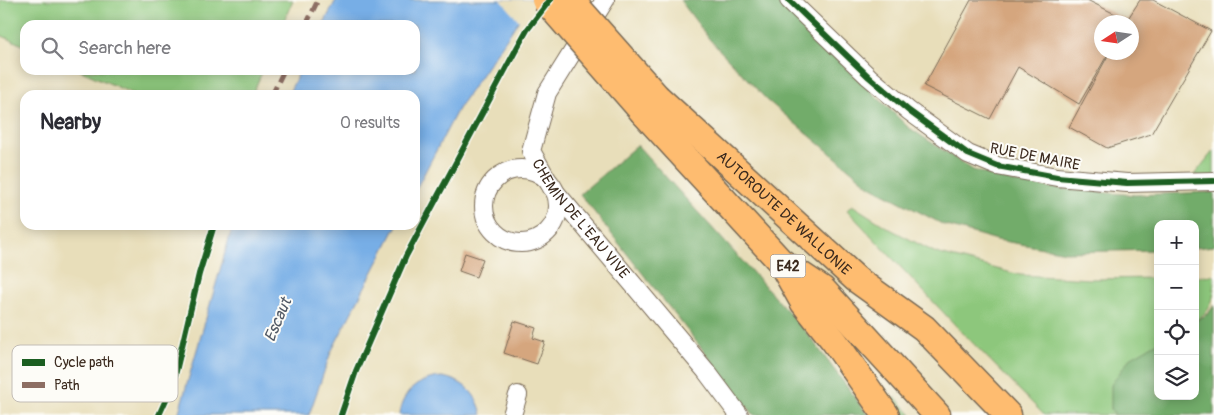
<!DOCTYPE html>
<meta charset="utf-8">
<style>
:root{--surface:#fff;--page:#f2f2f3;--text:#2b2b33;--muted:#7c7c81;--line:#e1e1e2}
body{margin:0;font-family:Pangolin,sans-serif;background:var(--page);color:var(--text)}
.controls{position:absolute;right:15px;bottom:15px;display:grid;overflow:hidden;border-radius:10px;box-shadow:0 2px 12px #0003}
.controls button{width:45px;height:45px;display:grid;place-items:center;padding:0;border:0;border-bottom:1px solid var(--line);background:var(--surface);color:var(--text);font:25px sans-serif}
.compass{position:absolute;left:1094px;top:15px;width:45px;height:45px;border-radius:50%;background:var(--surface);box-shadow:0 2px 12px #0003;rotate:258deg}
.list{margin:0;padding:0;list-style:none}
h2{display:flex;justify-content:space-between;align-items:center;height:65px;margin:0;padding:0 20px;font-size:21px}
h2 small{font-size:16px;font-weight:400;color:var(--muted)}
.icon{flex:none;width:28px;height:28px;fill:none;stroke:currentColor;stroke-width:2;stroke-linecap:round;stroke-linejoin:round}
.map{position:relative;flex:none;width:1214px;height:415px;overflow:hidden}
.search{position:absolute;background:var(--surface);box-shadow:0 2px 12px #0003;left:20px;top:20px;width:400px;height:55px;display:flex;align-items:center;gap:12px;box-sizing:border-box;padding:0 18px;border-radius:15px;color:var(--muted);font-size:19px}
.panel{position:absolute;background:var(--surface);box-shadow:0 2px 12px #0003;left:20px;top:90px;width:400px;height:140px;border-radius:15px}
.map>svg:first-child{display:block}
</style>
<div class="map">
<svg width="1214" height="415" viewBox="0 0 1214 415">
<rect width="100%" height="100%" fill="#fdfcf7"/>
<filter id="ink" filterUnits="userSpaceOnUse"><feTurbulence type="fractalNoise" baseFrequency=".02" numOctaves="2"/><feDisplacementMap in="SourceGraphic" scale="10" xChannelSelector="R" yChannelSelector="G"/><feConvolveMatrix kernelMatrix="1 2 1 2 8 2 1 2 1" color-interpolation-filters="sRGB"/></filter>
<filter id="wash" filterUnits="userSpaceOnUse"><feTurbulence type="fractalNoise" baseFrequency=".0096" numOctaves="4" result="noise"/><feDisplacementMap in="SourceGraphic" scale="20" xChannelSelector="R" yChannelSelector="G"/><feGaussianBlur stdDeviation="1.12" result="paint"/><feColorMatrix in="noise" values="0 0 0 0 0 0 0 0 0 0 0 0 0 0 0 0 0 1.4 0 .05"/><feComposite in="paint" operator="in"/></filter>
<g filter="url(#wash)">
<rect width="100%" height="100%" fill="#e8deba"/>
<path fill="#8dc77b" stroke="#64784c" d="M0 0H293L282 25H25V46L0 35Z
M79 70H263L252 95H136Z
M1214 150V181L1194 175Z
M852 205 888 228 936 253 1020 275 1090 279 1158 278V342L1130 359 1111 409 1115 415H1044L958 328 847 210Z
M1214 275C1214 300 1214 308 1195 321V277Z
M895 397 912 415H897L891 405Z"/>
<path fill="#72ac6b" stroke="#566b44" d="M680 0H777L908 127 973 170 1013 182 1061 189 1135 195 1214 192V246L1195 248V224H1158V250L1066 252 997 240 944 225 870 186 767 100 710 40Z
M637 145 804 329 868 415H754L580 194Z
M1214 305V415H1115L1111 409V385L1130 358 1158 342V396H1195V321L1208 314Z"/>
<path fill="#77aee6" stroke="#596c82" d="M336 0H533L458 109 415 191V95H288L300 70H415V25H323Z
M233 225H397L331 352 309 415H178Z
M442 377C463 380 478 394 482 415H399C402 392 419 378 442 377Z"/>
<path fill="#e8deba" d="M501 0H535L521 23Z"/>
<g id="blocks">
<path fill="#d5a67e" d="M971 0H1087L1127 20 1140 0H1153L1211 31 1151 134 1107 148 1069 127 1110 52H1132V22H1102V52H1109L1079 104 1018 67 990 119 924 86Z
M465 253 483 259 476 277 459 271Z
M514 321 536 328 533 338 545 342 537 364 504 353Z"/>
</g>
</g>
<g filter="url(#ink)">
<use href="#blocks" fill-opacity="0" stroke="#786955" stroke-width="1"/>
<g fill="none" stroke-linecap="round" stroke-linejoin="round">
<defs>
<g id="minor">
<path id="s1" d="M605 0 547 93 531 151 552 188 706 371 739 415"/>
<path d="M789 0 869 77 909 111 968 154 997 166 1057 177 1127 183 1214 181"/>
<circle cx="521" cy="206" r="37"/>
<path d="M512 415 518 395"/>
</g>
<g id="highway">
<path id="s2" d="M657 97 856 279 924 328 1008 415"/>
<path d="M643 112 780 261 822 289 937 415"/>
<path d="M783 266 804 303 835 342 886 415"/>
</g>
</defs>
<use href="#minor" stroke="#786955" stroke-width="20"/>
<use href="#highway" stroke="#786955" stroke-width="29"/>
<use href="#minor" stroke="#fff" stroke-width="18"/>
<use href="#highway" stroke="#febc70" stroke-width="26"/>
<defs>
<path id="highway-bridge" d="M545 0 643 112
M571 0 657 97"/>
</defs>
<use href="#highway-bridge" stroke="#786955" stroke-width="29" stroke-linecap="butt"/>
<use href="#highway-bridge" stroke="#febc70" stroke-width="26"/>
<path stroke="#8d6e63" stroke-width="5" stroke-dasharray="10 5" stroke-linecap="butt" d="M306 25 318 0
M272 95 284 70"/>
<defs>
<path id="cycleway" d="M789 0 869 77 909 111 968 154 997 166 1057 177 1127 183 1214 181
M159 415 173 384 199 274 214 225
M341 415 356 371 406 256 518 46 527 30 550 0"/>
</defs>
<use href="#cycleway" stroke="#fdfcf7" stroke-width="9"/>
<use href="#cycleway" stroke="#1b5e20" stroke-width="6"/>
</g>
</g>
<g text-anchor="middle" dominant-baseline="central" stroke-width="4" stroke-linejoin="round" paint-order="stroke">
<rect fill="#fdfcf7" stroke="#75695f" stroke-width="1" x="770.5" y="254.5" width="35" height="23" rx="4"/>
<g font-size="14" font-weight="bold" fill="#3b2a1e">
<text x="788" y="266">E42</text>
</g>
<g font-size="15" fill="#3b2a1e" stroke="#fdfcf7">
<text transform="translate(1035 157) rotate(11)">RUE DE MAIRE</text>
<text stroke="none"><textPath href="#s2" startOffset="172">AUTOROUTE DE WALLONIE</textPath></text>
<text stroke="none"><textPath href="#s1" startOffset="254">CHEMIN DE L'EAU VIVE</textPath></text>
</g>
<g font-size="16" font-style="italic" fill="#505864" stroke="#fdfcf7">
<text transform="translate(278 320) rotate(-67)">Escaut</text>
</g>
</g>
<rect x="12" y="345" width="166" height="57" rx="8" fill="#fdfcf7" stroke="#c3bdb6" stroke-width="1"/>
<rect x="22" y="359" width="23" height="7" fill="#1b5e20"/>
<rect x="22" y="382" width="23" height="6" fill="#8d6e63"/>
<g font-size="14" fill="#3b2a1e">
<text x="54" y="367">Cycle path</text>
<text x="54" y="390">Path</text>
</g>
</svg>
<div class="controls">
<button>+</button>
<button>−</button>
<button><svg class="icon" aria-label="locate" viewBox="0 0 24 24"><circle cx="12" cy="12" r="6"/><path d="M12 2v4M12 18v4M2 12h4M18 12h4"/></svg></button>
<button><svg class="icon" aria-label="layers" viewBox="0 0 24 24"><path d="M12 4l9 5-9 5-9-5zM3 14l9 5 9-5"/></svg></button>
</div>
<svg class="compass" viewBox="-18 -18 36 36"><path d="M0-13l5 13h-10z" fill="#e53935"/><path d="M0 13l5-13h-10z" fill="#7c7c81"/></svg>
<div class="search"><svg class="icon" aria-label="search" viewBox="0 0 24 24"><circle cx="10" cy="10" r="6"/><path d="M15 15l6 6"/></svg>Search here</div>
<section class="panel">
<h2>Nearby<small>0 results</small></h2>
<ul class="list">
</ul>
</section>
</div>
